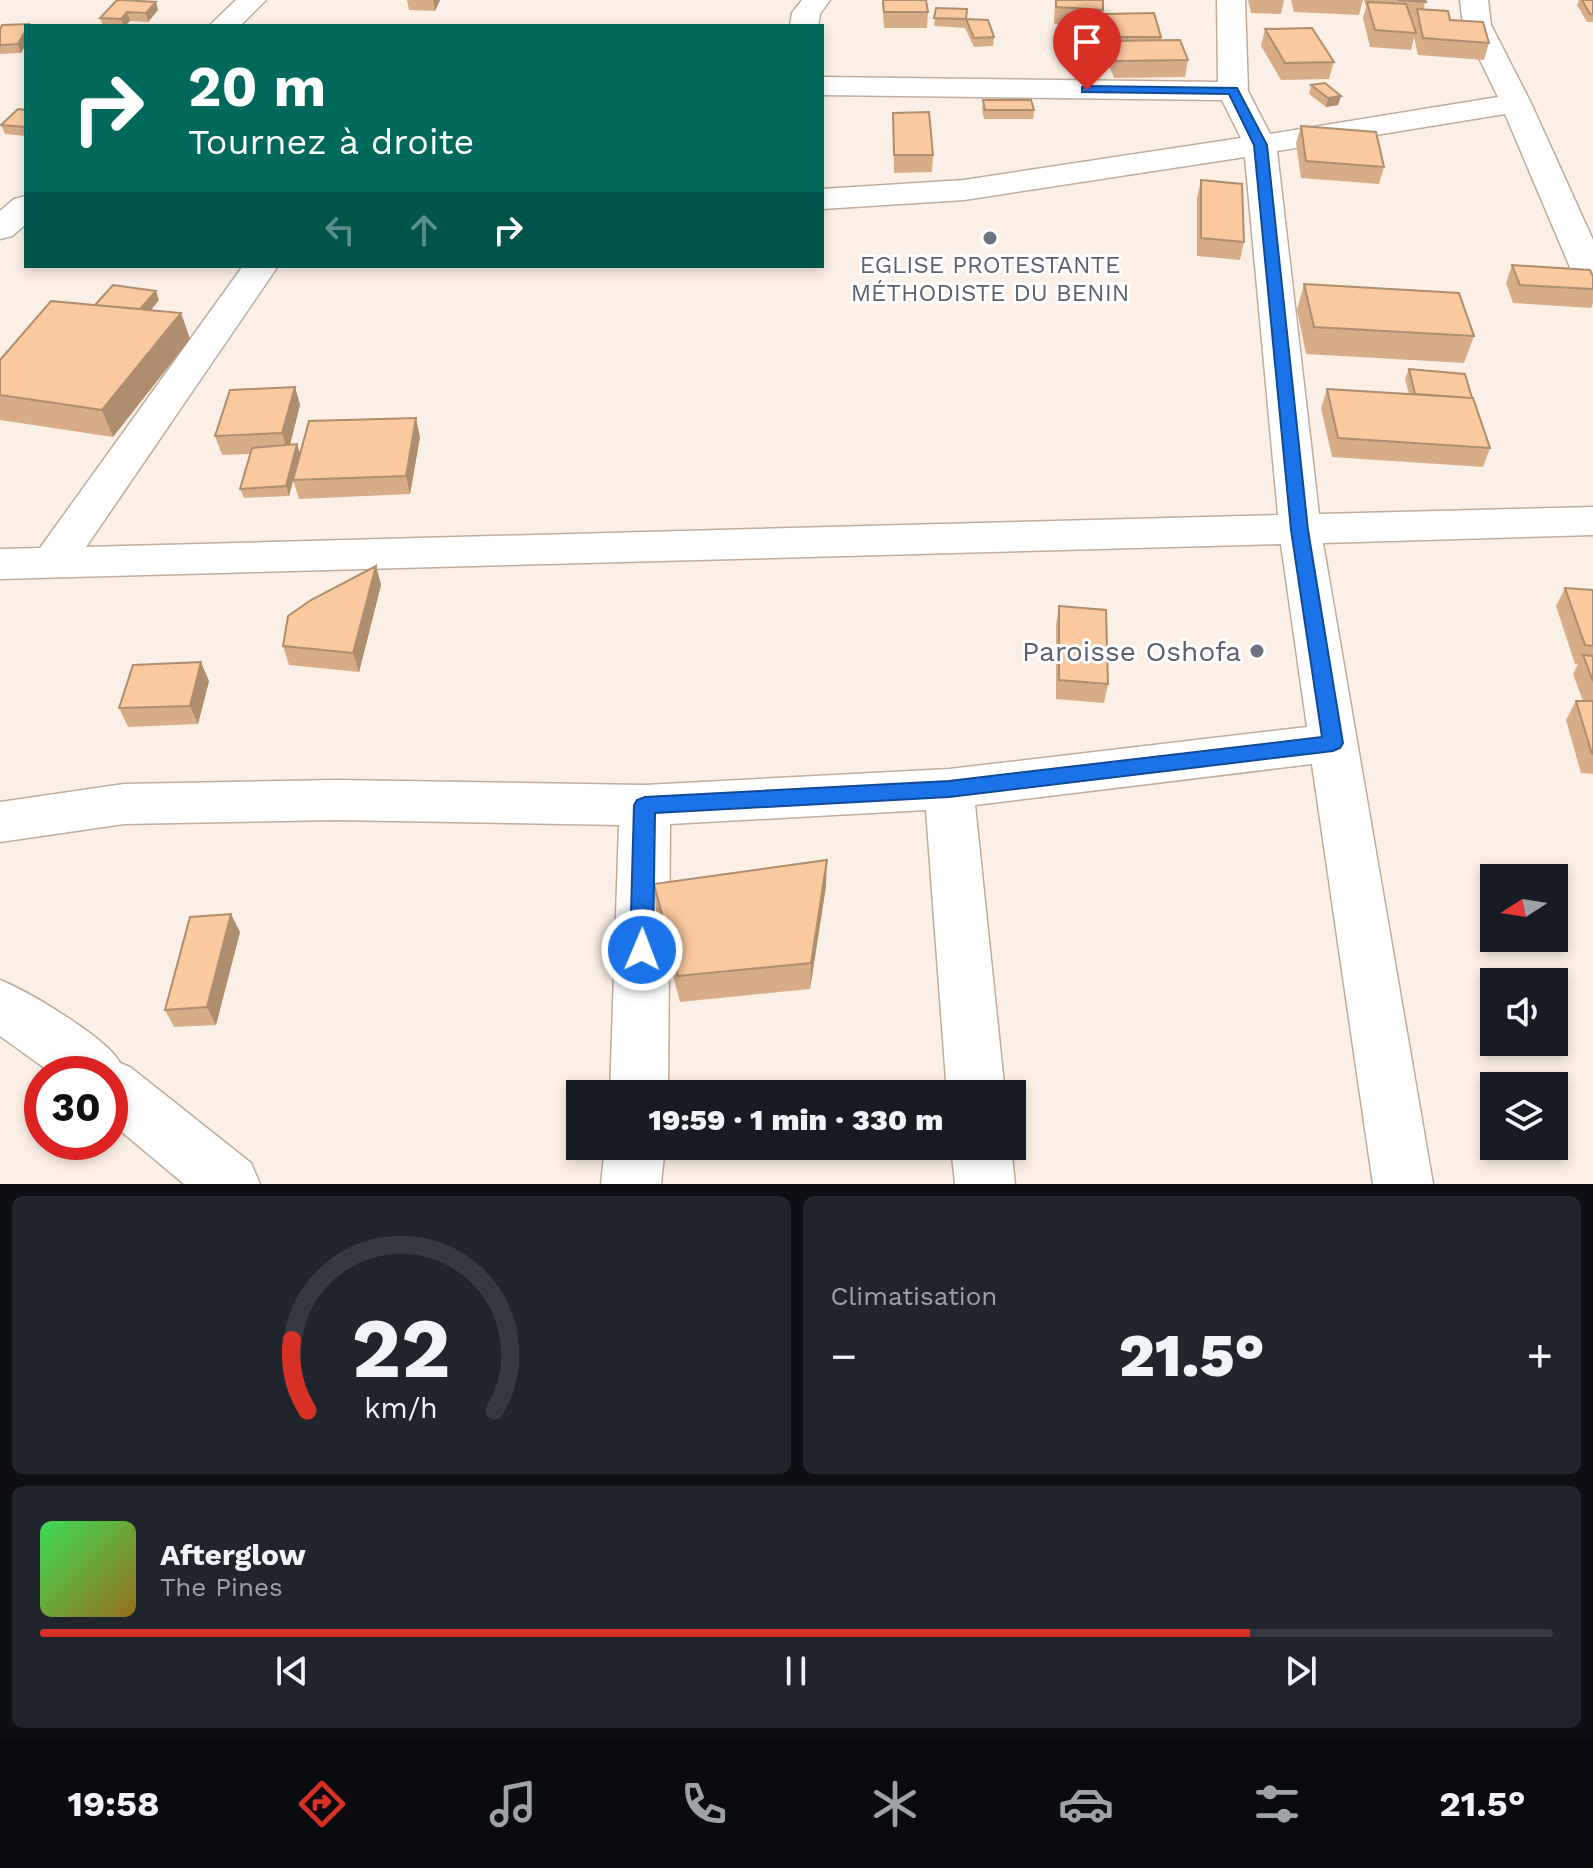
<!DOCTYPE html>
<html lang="fr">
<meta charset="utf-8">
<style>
body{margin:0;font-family:"Work Sans",sans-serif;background:#20242c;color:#f1f3f6;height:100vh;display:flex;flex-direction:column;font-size:30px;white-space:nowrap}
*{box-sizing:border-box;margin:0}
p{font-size:26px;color:#9ea1a6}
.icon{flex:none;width:44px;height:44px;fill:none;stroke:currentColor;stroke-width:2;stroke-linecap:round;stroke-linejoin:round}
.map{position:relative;height:1184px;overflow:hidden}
.side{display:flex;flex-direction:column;gap:12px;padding:12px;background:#0d0f14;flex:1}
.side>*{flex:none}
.hud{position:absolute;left:24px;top:24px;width:800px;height:244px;border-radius:0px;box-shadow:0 4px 12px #0003;background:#00695c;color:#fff;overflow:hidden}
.needle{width:52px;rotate:258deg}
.buttons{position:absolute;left:1480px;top:864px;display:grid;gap:16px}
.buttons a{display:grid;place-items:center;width:88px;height:88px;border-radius:0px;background:#171b24;box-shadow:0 4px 12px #0003;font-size:40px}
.speed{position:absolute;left:24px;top:1056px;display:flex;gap:16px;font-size:40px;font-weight:700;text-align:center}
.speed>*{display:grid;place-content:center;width:104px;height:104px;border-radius:50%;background:#171b24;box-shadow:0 4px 12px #0003;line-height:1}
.speed .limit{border:12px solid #d22;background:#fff;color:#111}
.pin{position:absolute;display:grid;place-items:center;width:68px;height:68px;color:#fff;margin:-82px -34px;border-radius:50% 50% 50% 0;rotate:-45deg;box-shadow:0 0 8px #0007}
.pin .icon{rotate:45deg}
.me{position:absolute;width:88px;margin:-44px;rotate:1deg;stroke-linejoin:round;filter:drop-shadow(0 0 6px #0008)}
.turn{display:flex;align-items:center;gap:28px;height:168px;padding:0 32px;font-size:36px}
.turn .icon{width:104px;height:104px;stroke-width:2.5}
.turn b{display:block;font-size:56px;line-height:68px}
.lanes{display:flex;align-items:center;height:76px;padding:0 32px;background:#0003;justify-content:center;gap:40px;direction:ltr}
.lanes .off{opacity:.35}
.big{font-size:60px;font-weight:800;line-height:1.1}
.side .card{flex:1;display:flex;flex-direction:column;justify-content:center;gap:12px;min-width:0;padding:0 28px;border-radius:12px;background:#20242c}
.side .dial{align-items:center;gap:0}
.dial svg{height:208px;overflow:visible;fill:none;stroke:#363941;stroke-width:7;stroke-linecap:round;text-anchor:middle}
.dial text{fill:#f1f3f6;stroke:none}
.song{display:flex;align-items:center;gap:24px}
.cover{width:96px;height:96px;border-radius:12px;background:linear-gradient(135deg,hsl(130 70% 55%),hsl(40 70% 35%))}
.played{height:8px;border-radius:4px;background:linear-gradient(90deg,#d93025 80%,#363941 80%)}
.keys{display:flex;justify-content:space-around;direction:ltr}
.heat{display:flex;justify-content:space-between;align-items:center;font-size:44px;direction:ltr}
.side .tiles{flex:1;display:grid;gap:12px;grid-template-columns:1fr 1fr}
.card:last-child{grid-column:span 2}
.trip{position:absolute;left:566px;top:1080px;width:460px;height:80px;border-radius:0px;background:#171b24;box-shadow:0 4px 12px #0003;font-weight:800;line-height:80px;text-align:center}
.tab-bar{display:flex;height:128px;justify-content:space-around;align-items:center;background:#090b0e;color:#9ea1a6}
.tab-bar .icon{width:56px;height:56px}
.tab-bar .selected{color:#d93025}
.tab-bar b{font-size:36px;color:#f1f3f6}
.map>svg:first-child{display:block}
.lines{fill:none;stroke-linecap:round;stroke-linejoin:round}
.minor-casing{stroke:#bfac9c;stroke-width:3}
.minor{fill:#fff;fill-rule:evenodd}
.wall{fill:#d7ad88}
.shaded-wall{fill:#af8d6f}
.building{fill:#fac99e;stroke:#af8d6f;stroke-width:2}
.route{fill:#1a73e8;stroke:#114b97;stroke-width:2}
.worship-dot{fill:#6b7280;stroke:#fff;stroke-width:3}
.labels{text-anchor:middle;stroke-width:6;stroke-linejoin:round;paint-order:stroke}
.far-worship-label{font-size:24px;fill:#5b616d;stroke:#fff}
.worship-label{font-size:28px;fill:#5b616d;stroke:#fff;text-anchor:end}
</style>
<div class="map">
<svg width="1593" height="1184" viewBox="0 0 1593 1184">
<rect width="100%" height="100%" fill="#fcf0e6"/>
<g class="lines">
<!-- minor casing -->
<g class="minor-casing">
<path id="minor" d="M236,0H266L240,26H209Z
M802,0H830L820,14L818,26H790L792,13Z
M1217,0H1245L1248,91L1270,134L1498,97L1463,25L1460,0H1488L1491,25L1531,103L1593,240V290L1581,286L1575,279L1505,114L1277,151L1319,514L1593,507V535L1323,543L1433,1184H1373L1312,764L975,805L1005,1094H947L926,810L670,824L668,1094H610L619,825L337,820L124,824L0,842V802L124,784L337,780L645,785L949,769L1307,727L1281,544L0,579V549L40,548L243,266H278L86,547L1278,515L1245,157L964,200L822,209V189L964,180L1241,138L1222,100L822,95V77L1218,82Z
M26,196V224L12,236L0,239V211L14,199Z
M0,980C26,990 109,1039 120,1063L130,1067L251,1163L260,1184H184L110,1122V1074H53L0,1036Z
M605,1146H665L661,1184H601Z
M951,1146H1011L1015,1184H955Z"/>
</g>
<!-- minor -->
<use href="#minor" class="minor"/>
</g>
<!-- wall -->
<path class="wall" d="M117,0L158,10L148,22L130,21L125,26H103L100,18Z
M407,0H440L435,11L409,10Z
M882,0H926L928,12L927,28H884Z
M1055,0H1103L1101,27L1054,24Z
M1248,0H1284L1281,14L1251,13Z
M1291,0H1363L1359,15L1294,12Z
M1364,0H1425L1424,9L1450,20L1489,43L1484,60L1418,55L1414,37L1411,50L1370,47L1363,18L1366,7Z
M1579,0H1593V22H1587L1577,5Z
M936,8L966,19L994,37L993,46L974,47L965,28L934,26Z
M1105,14L1161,37V41L1188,60L1185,77L1114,78L1106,58L1107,53H1106L1103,30Z
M29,24L30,26H26V44L21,53L0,54V29Z
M1265,29L1334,62L1329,79L1281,80L1261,46Z
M1311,85L1341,96L1338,105L1326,107L1309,94Z
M983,100L1034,110L1033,119H984L982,109Z
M26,110V136L5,134L1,125Z
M893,113L933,155L932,172L894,173Z
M1301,126L1384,167L1379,184L1301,178L1296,143Z
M1201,180L1244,242L1240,260L1197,256V198Z
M1512,265L1593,276V303L1591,308L1513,303L1506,283Z
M1304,284L1474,336L1464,363L1306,354L1297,310Z
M159,300L151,310L181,313L190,339L113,437L0,420V360L95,305Z
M1409,369L1472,398L1490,448L1483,467L1332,457L1321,408L1327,389L1409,394L1405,379Z
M295,387L300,405L290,445L297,444L300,454L289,496L244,498L240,489L250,454L222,455L215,436Z
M420,437L410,494L299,499L293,480Z
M376,566L381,585L359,672L289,665L283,646Z
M1565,588L1593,590V774L1581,773L1566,720L1576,701H1583L1573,674L1578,664H1575L1556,606Z
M1059,606L1108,684L1104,703L1056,699V625Z
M209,681L198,724L128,727L119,708Z
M654,884L826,886L810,989L680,1002L656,911Z
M240,932L216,1025L174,1027L165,1010Z"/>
<!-- shaded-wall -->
<path class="shaded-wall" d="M433,0H440L435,11Z
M156,2L158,10L148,22L146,13Z
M127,12L130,21L125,26H123L121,19Z
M26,30V44L21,53L18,44Z
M1341,96L1338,105L1326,107L1328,98Z
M156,291L159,300L137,327L133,317Z
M181,313L190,339L113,437L102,410Z
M295,387L300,405L288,452L282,433Z
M416,418L420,437L410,494L406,476Z
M297,444L300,454L289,496L286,486Z
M376,566L381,585L359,672L353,653Z
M201,662L209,681L198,724L190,706Z
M827,860L826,886L810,989L811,963Z
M231,914L240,932L216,1025L207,1007Z"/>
<!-- building -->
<path class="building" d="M117,0H122L156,2L146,13L127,12L121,19L100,18Z
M883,0H926L928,12H884Z
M1056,0H1103V10L1056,7Z
M1397,0H1425L1426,2Z
M1582,0H1593V14H1590Z
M1367,2L1406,4L1416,33L1375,30Z
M936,8L967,9L966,19L934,18Z
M1417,9L1448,11L1450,20L1483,22L1489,43L1423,38Z
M1154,13L1161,37H1108L1105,14Z
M966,19L988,20L994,37L974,38Z
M29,24L28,26H26V30L18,44L0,45V29L2,25Z
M1312,28L1334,62L1285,63L1265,29Z
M1180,40L1188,60L1116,61L1109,41Z
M1325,83L1341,96L1328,98L1311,85Z
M983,100H1031L1034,110H985Z
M18,109L26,110V127L1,125Z
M929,112L933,155H894L893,113Z
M1301,126L1376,132L1384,167L1306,161Z
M1201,180L1242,184L1244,242L1201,238Z
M1512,265L1590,270L1593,276V289L1520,285Z
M1304,284L1459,293L1474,336L1314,327Z
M113,285L156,291L140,309L95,305Z
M51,301L181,313L102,410L0,395V360Z
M1409,369L1465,374L1472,398L1415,394Z
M295,387L282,433L215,436L230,390Z
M1327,389L1473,398L1490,448L1338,438Z
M416,418L406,476L293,480L309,421Z
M297,444L286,486L240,489L252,448Z
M376,566L353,653L283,646L288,616L311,600Z
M1565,588L1593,590V646L1585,645Z
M1059,606L1106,610L1108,684L1059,680Z
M1583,655L1593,656V681Z
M201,662L190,706L119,708L133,665Z
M1576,701H1593V754H1592Z
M827,860L811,963L678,976L654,884Z
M231,914L207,1007L165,1010L190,917Z"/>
<!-- route -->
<path class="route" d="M1087,86L1237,88L1267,145L1308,530L1343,743L1340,748L1333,751L949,797L655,813L653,950L649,956L642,959L634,956L630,950L634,805L637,800L645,797L949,781L1322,737L1291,530L1254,145L1229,94L1082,92V87Z"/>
<!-- markers -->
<g class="worship-dot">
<circle cx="990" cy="238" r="8"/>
<circle cx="1257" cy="651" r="8"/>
</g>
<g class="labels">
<!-- far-worship labels -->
<g class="far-worship-label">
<text x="990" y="273">EGLISE PROTESTANTE<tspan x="990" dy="28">MÉTHODISTE DU BENIN</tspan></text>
</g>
<!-- worship labels -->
<g class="worship-label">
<text x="1241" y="661">Paroisse Oshofa</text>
</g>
</g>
</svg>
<div class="buttons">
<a><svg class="needle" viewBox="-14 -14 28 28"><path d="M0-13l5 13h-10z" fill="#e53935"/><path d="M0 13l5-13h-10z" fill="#9ea1a6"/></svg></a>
<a><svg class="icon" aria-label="sound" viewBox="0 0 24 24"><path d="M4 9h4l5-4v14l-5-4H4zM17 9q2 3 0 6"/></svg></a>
<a><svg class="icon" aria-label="layers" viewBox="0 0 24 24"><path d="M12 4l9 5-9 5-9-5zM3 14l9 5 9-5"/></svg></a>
</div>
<div class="speed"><div class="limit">30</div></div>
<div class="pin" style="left:1087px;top:90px;background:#d93025"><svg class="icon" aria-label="arrive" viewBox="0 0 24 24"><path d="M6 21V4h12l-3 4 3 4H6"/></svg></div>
<svg class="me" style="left:642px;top:950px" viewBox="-20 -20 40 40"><circle r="17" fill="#1a73e8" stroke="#fff" stroke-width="3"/><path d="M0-11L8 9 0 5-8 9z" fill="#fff"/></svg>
<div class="trip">19:59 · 1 min · 330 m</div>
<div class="hud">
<div class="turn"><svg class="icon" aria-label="right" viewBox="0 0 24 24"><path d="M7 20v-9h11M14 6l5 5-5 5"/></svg><div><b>20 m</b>Tournez à droite</div></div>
<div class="lanes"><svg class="icon off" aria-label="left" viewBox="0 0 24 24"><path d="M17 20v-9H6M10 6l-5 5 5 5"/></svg><svg class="icon off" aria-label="ahead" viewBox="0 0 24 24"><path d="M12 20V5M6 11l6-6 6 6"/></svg><svg class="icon" aria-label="right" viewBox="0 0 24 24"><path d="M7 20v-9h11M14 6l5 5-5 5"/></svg></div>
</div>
</div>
<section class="side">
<div class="tiles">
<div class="card dial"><svg viewBox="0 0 100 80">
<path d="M14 69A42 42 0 1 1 86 69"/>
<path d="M14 69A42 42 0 0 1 8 42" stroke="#d93025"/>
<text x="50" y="56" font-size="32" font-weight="700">22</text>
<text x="50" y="72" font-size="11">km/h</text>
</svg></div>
<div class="card"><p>Climatisation</p>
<div class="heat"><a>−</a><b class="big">21.5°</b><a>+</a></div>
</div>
<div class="card">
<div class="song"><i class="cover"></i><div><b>Afterglow</b><p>The Pines</p></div></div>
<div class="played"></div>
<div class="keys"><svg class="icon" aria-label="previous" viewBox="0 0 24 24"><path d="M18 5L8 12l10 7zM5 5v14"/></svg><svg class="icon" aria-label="pause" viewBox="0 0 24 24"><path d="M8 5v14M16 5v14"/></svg><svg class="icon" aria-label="next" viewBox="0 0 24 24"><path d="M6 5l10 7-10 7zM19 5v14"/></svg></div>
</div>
</div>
</section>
<nav class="tab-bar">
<b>19:58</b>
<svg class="icon selected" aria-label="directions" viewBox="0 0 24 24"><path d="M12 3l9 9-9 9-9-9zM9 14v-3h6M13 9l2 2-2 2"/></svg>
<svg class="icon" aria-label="music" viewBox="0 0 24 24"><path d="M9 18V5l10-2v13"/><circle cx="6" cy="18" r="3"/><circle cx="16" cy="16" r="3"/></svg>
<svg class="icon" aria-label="phone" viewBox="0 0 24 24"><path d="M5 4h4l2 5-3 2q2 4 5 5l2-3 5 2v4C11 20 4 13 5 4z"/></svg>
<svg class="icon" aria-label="climate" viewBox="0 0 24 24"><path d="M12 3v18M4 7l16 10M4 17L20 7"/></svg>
<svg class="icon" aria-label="car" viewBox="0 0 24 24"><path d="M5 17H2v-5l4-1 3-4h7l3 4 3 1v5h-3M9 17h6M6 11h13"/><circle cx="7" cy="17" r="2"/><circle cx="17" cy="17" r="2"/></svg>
<svg class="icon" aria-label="filters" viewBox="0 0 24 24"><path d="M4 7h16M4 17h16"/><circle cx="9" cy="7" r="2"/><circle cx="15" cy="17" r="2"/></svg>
<b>21.5°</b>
</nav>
